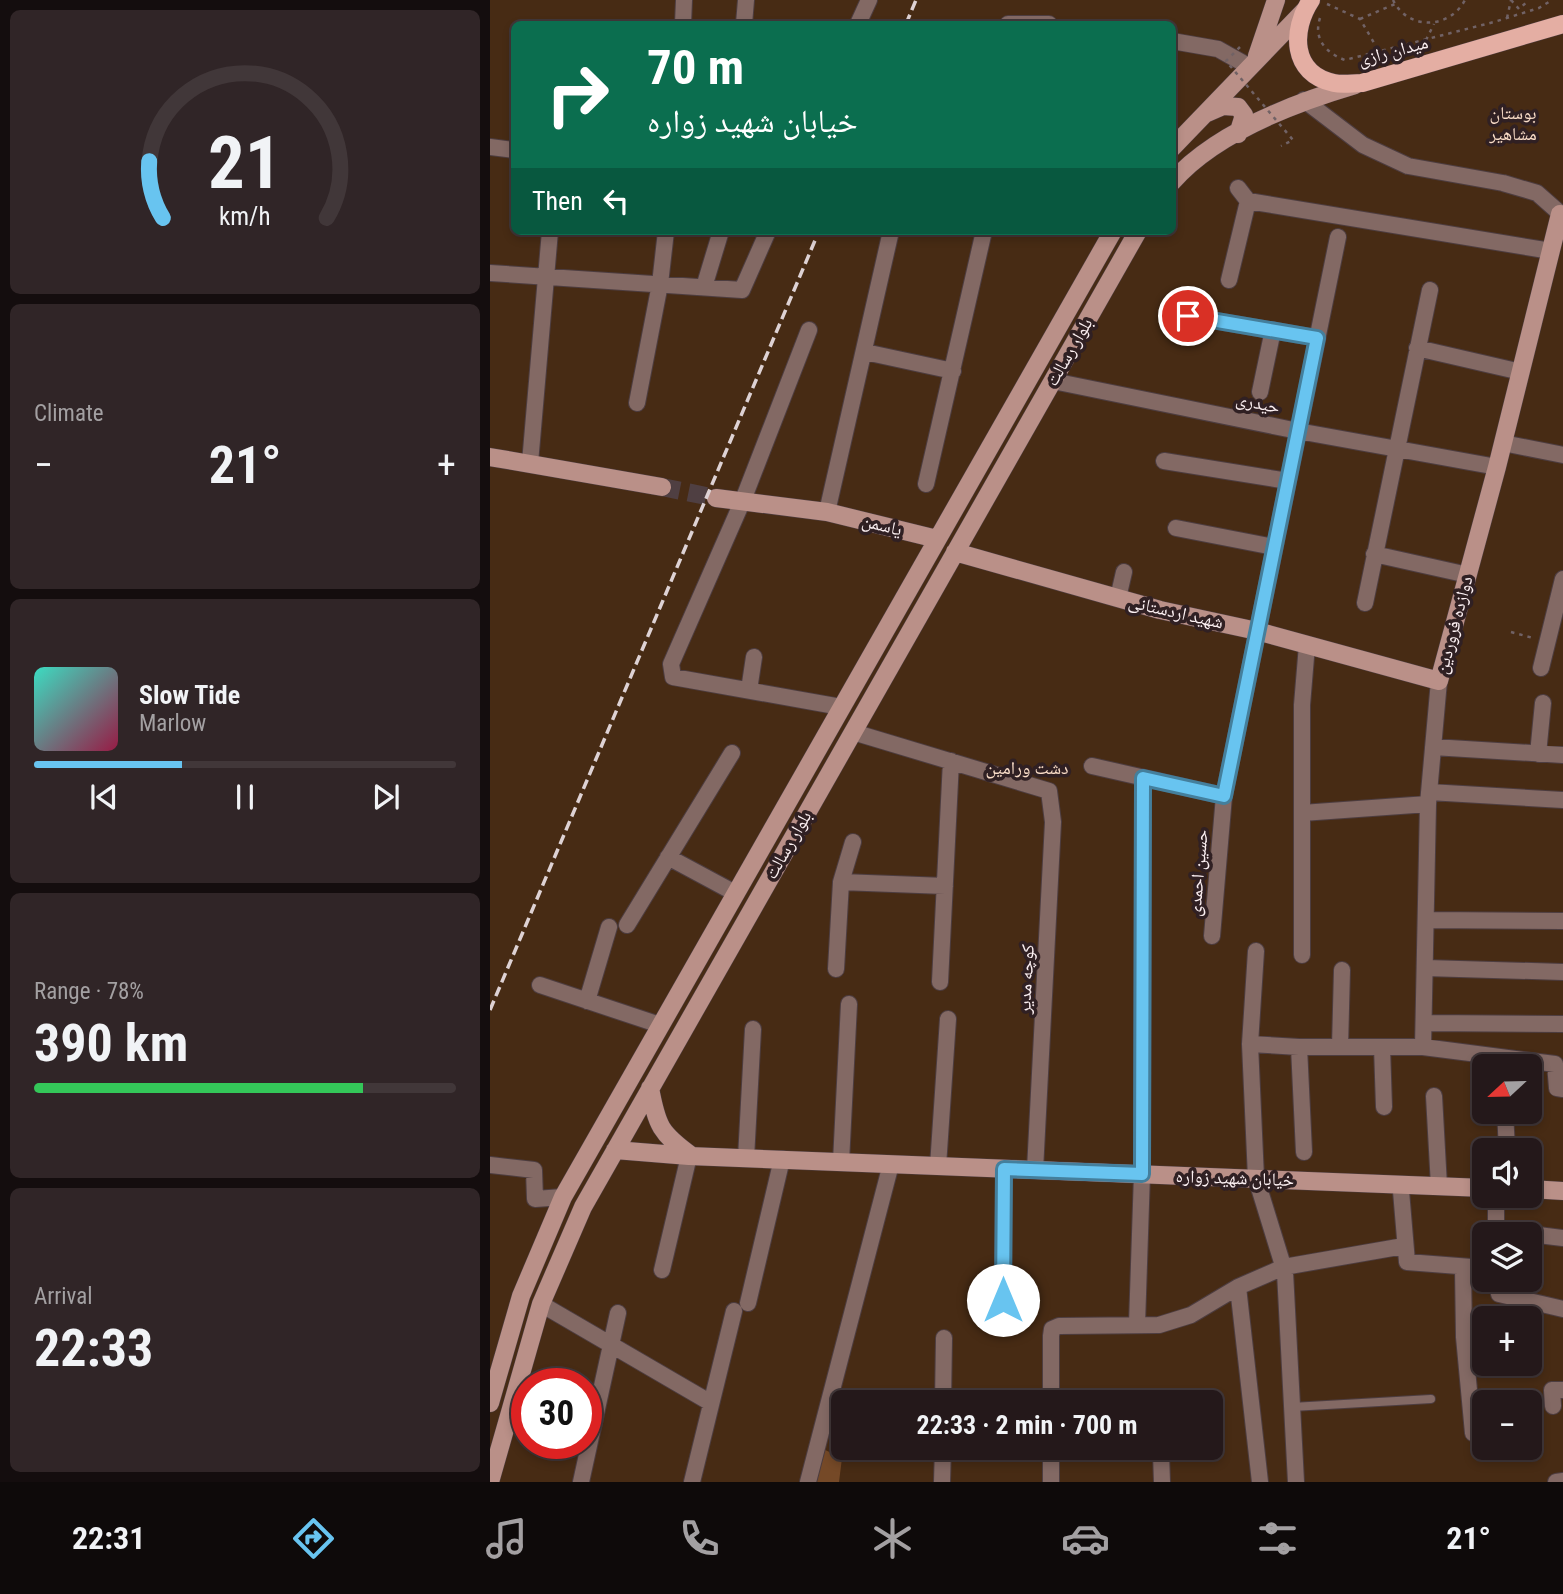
<!DOCTYPE html>
<meta charset="utf-8">
<style>
body{margin:0;font-family:"Roboto Condensed","Noto Naskh Arabic",sans-serif;background:#302527;color:#f1f3f6;height:100vh;display:flex;flex-direction:column;font-size:26px;white-space:nowrap}
*{box-sizing:border-box;margin:0}
p{font-size:23px;color:#a3a0a2}
.icon{flex:none;width:38px;height:38px;fill:none;stroke:currentColor;stroke-width:2;stroke-linecap:round;stroke-linejoin:round}
.map{position:relative;flex:1;overflow:hidden}
.side{display:flex;flex-direction:column;gap:10px;padding:10px;background:#140d0e;width:490px}
.side>*{flex:none}
.hud{position:absolute;left:21px;top:21px;width:665px;height:214px;border-radius:10px;box-shadow:0 4px 10px #0003,0 0 0 2px #413739;background:#0b6e4f;color:#fff;overflow:hidden}
.needle{width:46px;rotate:248deg}
.tools{position:absolute;left:982px;top:1054px;display:grid;gap:14px}
.tools a{display:grid;place-items:center;width:70px;height:70px;border-radius:10px;background:#24181a;box-shadow:0 4px 10px #0003,0 0 0 2px #413739;font-size:35px}
.speed{position:absolute;left:21px;top:1368px;display:flex;gap:14px;font-size:35px;font-weight:700;text-align:center}
.speed>*{display:grid;place-content:center;width:91px;height:91px;border-radius:50%;background:#24181a;box-shadow:0 4px 10px #0003,0 0 0 2px #413739;line-height:1}
.speed .limit{border:10px solid #d22;background:#fff;color:#111}
.pin{position:absolute;display:grid;place-items:center;width:60px;height:60px;color:#fff;margin:-30px;border:4px solid #fff;border-radius:50%;box-shadow:0 2px 7px #0007}
.me{position:absolute;width:77px;margin:-38px;rotate:0deg;stroke-linejoin:round;filter:drop-shadow(0 0 5px #0008)}
.turn{display:flex;align-items:center;gap:24px;height:147px;padding:0 21px;font-size:32px}
.turn .icon{width:91px;height:91px;stroke-width:2.5}
.turn b{display:block;font-size:49px;line-height:60px}
.then{display:flex;align-items:center;height:66px;padding:0 21px;background:#0003;gap:14px;font-size:26px}
.big{font-size:52px;font-weight:700;line-height:1.1}
.side .widget{flex:1;display:flex;flex-direction:column;justify-content:center;gap:10px;min-width:0;padding:0 24px;border-radius:10px;background:#302527}
.side .dial{align-items:center;gap:0}
.dial svg{height:182px;overflow:visible;fill:none;stroke:#413739;stroke-width:7;stroke-linecap:round;text-anchor:middle}
.dial text{fill:#f1f3f6;stroke:none}
.song{display:flex;align-items:center;gap:21px}
.cover{width:84px;height:84px;border-radius:10px;background:linear-gradient(135deg,hsl(170 70% 55%),hsl(340 70% 35%))}
.played{height:7px;border-radius:4px;background:linear-gradient(90deg,#68c4f0 35%,#413739 35%)}
.keys{display:flex;justify-content:space-around;direction:ltr}
.heat{display:flex;justify-content:space-between;align-items:center;font-size:38px;direction:ltr}
.charge{height:10px;border-radius:5px;background:linear-gradient(90deg,#34c759 78%,#413739 0)}
.trip{position:absolute;left:341px;top:1390px;width:392px;height:70px;border-radius:10px;background:#24181a;box-shadow:0 4px 10px #0003,0 0 0 2px #413739;font-weight:700;line-height:70px;text-align:center}
.tabs{display:flex;height:112px;justify-content:space-around;align-items:center;background:#0e0a0a;color:#a3a0a2}
.tabs .icon{width:49px;height:49px}
.tabs .current{color:#68c4f0}
.tabs b{font-size:32px;color:#f1f3f6}
main{display:flex;flex:1;min-height:0}
.map>svg:first-child{display:block}
.green{fill:#472b14;fill-rule:evenodd}
.forest{fill:#754927}
.lines{fill:none;stroke-linecap:round;stroke-linejoin:round}
.secondary-tunnel{stroke:#4f3f42;stroke-width:18;stroke-dasharray:18 9;stroke-linecap:butt}
.lane-casing{stroke:#4d3d40;stroke-width:10}
.street-casing{stroke:#4d3d40;stroke-width:18}
.secondary-casing{stroke:#4d3d40;stroke-width:19}
.primary-casing{stroke:#4d3d40;stroke-width:19}
.path{stroke:#716265;stroke-width:2.5;stroke-dasharray:3.5 5;stroke-linecap:butt}
.lane{stroke:#836964;stroke-width:8}
.street{stroke:#836964;stroke-width:16}
.secondary{stroke:#ba9088;stroke-width:18}
.primary{stroke:#e4aea3;stroke-width:18}
.rail{stroke:#ded2d4;stroke-width:3.5;stroke-dasharray:10 5;stroke-linecap:butt}
.path-bridge{stroke:#716265;stroke-width:2.5;stroke-dasharray:3.5 5;stroke-linecap:butt}
.route-casing{stroke:#447f9c;stroke-width:18}
.route{stroke:#68c4f0;stroke-width:12}
.labels{text-anchor:middle;stroke-width:7;stroke-linejoin:round;paint-order:stroke}
.street-label{font-size:18px;fill:#fcf0f2;stroke:#302023}
.park-label{font-size:18px;fill:#faddc8;stroke:#302023}
</style>
<main>
<section class="side">
<div class="widget dial"><svg viewBox="0 0 100 80">
<path d="M14 69A42 42 0 1 1 86 69"/>
<path d="M14 69A42 42 0 0 1 8 44" stroke="#68c4f0"/>
<text x="50" y="56" font-size="32" font-weight="700">21</text>
<text x="50" y="72" font-size="11">km/h</text>
</svg></div>
<div class="widget"><p>Climate</p>
<div class="heat"><a>−</a><b class="big">21°</b><a>+</a></div>
</div>
<div class="widget">
<div class="song"><i class="cover"></i><div><b>Slow Tide</b><p>Marlow</p></div></div>
<div class="played"></div>
<div class="keys"><svg class="icon" aria-label="previous" viewBox="0 0 24 24"><path d="M18 5L8 12l10 7zM5 5v14"/></svg><svg class="icon" aria-label="pause" viewBox="0 0 24 24"><path d="M8 5v14M16 5v14"/></svg><svg class="icon" aria-label="next" viewBox="0 0 24 24"><path d="M6 5l10 7-10 7zM19 5v14"/></svg></div>
</div>
<div class="widget"><p>Range · 78%</p><b class="big">390 km</b><div class="charge"></div></div>
<div class="widget"><p>Arrival</p><b class="big">22:33</b></div>
</section>
<div class="map">
<svg width="1073" height="1482" viewBox="0 0 1073 1482">
<rect width="100%" height="100%" fill="#302023"/>
<!-- green -->
<path class="green" d="M0,0H1073V1482H0ZM24,24H682V231H24ZM994,1066H1040V1111H994ZM994,1150H1040V1195H994ZM994,1234H1040V1279H994ZM994,1318H1040V1363H994ZM37,1384H96V1444H37ZM354,1402H721V1447H354ZM994,1402H1040V1447H994Z"/>
<!-- forest -->
<path class="forest" d="M331,1448L352,1458L349,1482H323Z"/>
<g class="lines">
<!-- secondary-tunnel -->
<path class="secondary-tunnel" d="M172,487L226,498"/>
<!-- lane casing -->
<g class="lane-casing">
<path id="lane" d="M802,1407L941,1399"/>
</g>
<!-- street casing -->
<g class="street-casing">
<path id="street" d="M193,24L194,0
M254,24L256,0
M368,24L379,0
M518,24H559
M682,41L728,49L760,67
M814,100L873,145L918,166L1013,183L1047,193L1073,216
M0,147L24,150
M758,201L1061,251
M0,273L252,290L278,231
M739,280L758,201L748,188
M214,287L231,231
M698,316L827,338
M319,330L253,500L181,664L183,677L351,707
M927,348L1031,372
M375,352L463,371
M563,381L808,431L1007,467
M770,392L783,330
M147,403L170,284L176,231
M1013,443L1073,455
M674,461L798,481
M40,463L60,231
M436,484L494,231
M337,512L401,231
M686,528L784,547
M884,554L978,575
M628,598L634,572
M875,603L940,290
M1051,668L1073,579
M259,690L264,657
M363,732L559,791L563,822L545,1170
M943,747L1073,755
M1048,754L1053,703
M602,766L734,796
M939,792L1073,800
M812,813L938,804
M178,857L245,893
M351,882L455,886
M937,920L1073,921
M137,925L242,753
M722,936L734,796L848,237
M766,951L760,1044L766,1178L795,1272L806,1482
M812,955V705L817,645
M936,968L1073,972
M346,969L351,882L363,842
M450,982L461,761
M50,985L170,1025
M97,1001L119,927
M934,1023L1073,1024
M760,1044L809,1047H933L1065,1064L1067,1088L1073,1089
M809,1047L814,1152
M850,1047L852,970
M892,1047L894,1107
M933,1047L938,804L949,681
M944,1096L949,1186
M1015,1111L1017,1150
M256,1158L263,1029
M351,1162L359,1004
M0,1165L44,1170L45,1199L73,1197
M448,1166L458,1019
M911,1191L917,1262L994,1268
M1006,1231L1036,1234
M1006,1234V1195
M1040,1234L1073,1238
M973,1268L974,1337L983,1433
M172,1270L199,1156
M1006,1279L1009,1294L1073,1309
M748,1287L770,1482
M513,1300L514,1169
M258,1303L292,1159
M51,1304L221,1403
M647,1324L652,1174L653,778
M453,1402L454,1338
M561,1402V1336L562,1329L569,1326L669,1325L701,1315L748,1287L794,1267L914,1246
M1063,1406L1062,1390H1073
M561,1447V1482
M667,1447L671,1454L672,1482
M91,1482L128,1313
M202,1482L244,1311
M318,1482L401,1164
M452,1482L453,1447
M1066,1482L1073,1481"/>
</g>
<!-- secondary casing -->
<g class="secondary-casing">
<path id="secondary" d="M767,56L786,0
M717,113L733,106L748,107L754,115L748,134
M682,148L815,10
M682,182C725,133 804,103 865,85
M0,457L172,487
M226,498L337,512L447,539
M465,552L670,610L767,631L949,681L1007,467L1070,214
M160,1088C167,1126 170,1133 202,1156
M125,1150L199,1156L994,1188
M1040,1189L1073,1191
M0,1403L31,1296L73,1197L623,231
M0,1482L51,1304L93,1207L648,231"/>
</g>
<!-- primary casing -->
<g class="primary-casing">
<path id="primary" d="M821,0C801,30 801,74 844,83C853,85 863,83 872,83L1073,24"/>
</g>
<!-- path -->
<path class="path" d="M903,0C918,31 960,29 975,0
M1021,0L1029,9L1039,0
M837,4L870,19L890,53
M830,18C823,39 836,53 855,60L1004,22L1049,8L1062,0
M1017,18L1021,0
M870,19L905,4
M936,40L944,24
M1021,632L1043,638"/>
<!-- lane -->
<use href="#lane" class="lane"/>
<!-- street -->
<use href="#street" class="street"/>
<!-- secondary -->
<use href="#secondary" class="secondary"/>
<!-- primary -->
<use href="#primary" class="primary"/>
<!-- rail -->
<path class="rail" d="M416,24L426,0
M0,1010L329,231"/>
<!-- path-bridge -->
<path class="path-bridge" d="M750,47L736,61L803,140L791,146"/>
</g>
<g class="lines">
<!-- route casing -->
<g class="route-casing">
<path id="route" d="M513,1300L514,1169L652,1174L653,778L734,796L827,338L698,316"/>
</g>
<!-- route -->
<use href="#route" class="route"/>
</g>
<g class="labels">
<!-- street labels -->
<g class="street-label">
<text transform="translate(903 51) rotate(-15)" y="6">میدان رازی</text>
<text transform="translate(579 352) rotate(-60)" y="6">بلوار رسالت</text>
<text transform="translate(768 403) rotate(12)" y="6">حیدری</text>
<text transform="translate(392 525) rotate(14)" y="6">یاسمن</text>
<text transform="translate(686 612) rotate(13)" y="6">شهید اردستانی</text>
<text transform="translate(964 625) rotate(-75)" y="6">دوازده فروردین</text>
<text transform="translate(298 845) rotate(-60)" y="6">بلوار رسالت</text>
<text transform="translate(708 873) rotate(-85)" y="6">حسین احمدی</text>
<text transform="translate(536 979) rotate(-87)" y="6">کوچه مدیر</text>
<text transform="translate(745 1178) rotate(2)" y="6">خیابان شهید زواره</text>
</g>
<!-- park labels -->
<g class="park-label">
<text x="1023" y="119">بوستان<tspan x="1023" dy="21">مشاهیر</tspan></text>
<text x="537" y="774">دشت ورامین</text>
</g>
</g>
</svg>
<div class="tools">
<a><svg class="needle" viewBox="-14 -14 28 28"><path d="M0-13l5 13h-10z" fill="#e53935"/><path d="M0 13l5-13h-10z" fill="#a3a0a2"/></svg></a>
<a><svg class="icon" aria-label="sound" viewBox="0 0 24 24"><path d="M4 9h4l5-4v14l-5-4H4zM17 9q2 3 0 6"/></svg></a>
<a><svg class="icon" aria-label="layers" viewBox="0 0 24 24"><path d="M12 4l9 5-9 5-9-5zM3 14l9 5 9-5"/></svg></a>
<a>+</a>
<a>−</a>
</div>
<div class="speed"><div class="limit">30</div></div>
<div class="pin" style="left:698px;top:316px;background:#d93025"><svg class="icon" aria-label="arrive" viewBox="0 0 24 24"><path d="M6 21V4h12l-3 4 3 4H6"/></svg></div>
<svg class="me" style="left:513px;top:1300px" viewBox="-20 -20 40 40"><circle r="19" fill="#fff"/><path d="M0-13L10 11 0 6-10 11z" fill="#68c4f0"/></svg>
<div class="trip">22:33 · 2 min · 700 m</div>
<div class="hud">
<div class="turn"><svg class="icon" aria-label="right" viewBox="0 0 24 24"><path d="M7 20v-9h11M14 6l5 5-5 5"/></svg><div><b>70 m</b>خیابان شهید زواره</div></div>
<div class="then">Then<svg class="icon" aria-label="left" viewBox="0 0 24 24"><path d="M17 20v-9H6M10 6l-5 5 5 5"/></svg></div>
</div>
</div>
</main>
<nav class="tabs">
<b>22:31</b>
<svg class="icon current" aria-label="directions" viewBox="0 0 24 24"><path d="M12 3l9 9-9 9-9-9zM9 14v-3h6M13 9l2 2-2 2"/></svg>
<svg class="icon" aria-label="music" viewBox="0 0 24 24"><path d="M9 18V5l10-2v13"/><circle cx="6" cy="18" r="3"/><circle cx="16" cy="16" r="3"/></svg>
<svg class="icon" aria-label="phone" viewBox="0 0 24 24"><path d="M5 4h4l2 5-3 2q2 4 5 5l2-3 5 2v4C11 20 4 13 5 4z"/></svg>
<svg class="icon" aria-label="climate" viewBox="0 0 24 24"><path d="M12 3v18M4 7l16 10M4 17L20 7"/></svg>
<svg class="icon" aria-label="car" viewBox="0 0 24 24"><path d="M5 17H2v-5l4-1 3-4h7l3 4 3 1v5h-3M9 17h6M6 11h13"/><circle cx="7" cy="17" r="2"/><circle cx="17" cy="17" r="2"/></svg>
<svg class="icon" aria-label="filters" viewBox="0 0 24 24"><path d="M4 7h16M4 17h16"/><circle cx="9" cy="7" r="2"/><circle cx="15" cy="17" r="2"/></svg>
<b>21°</b>
</nav>
